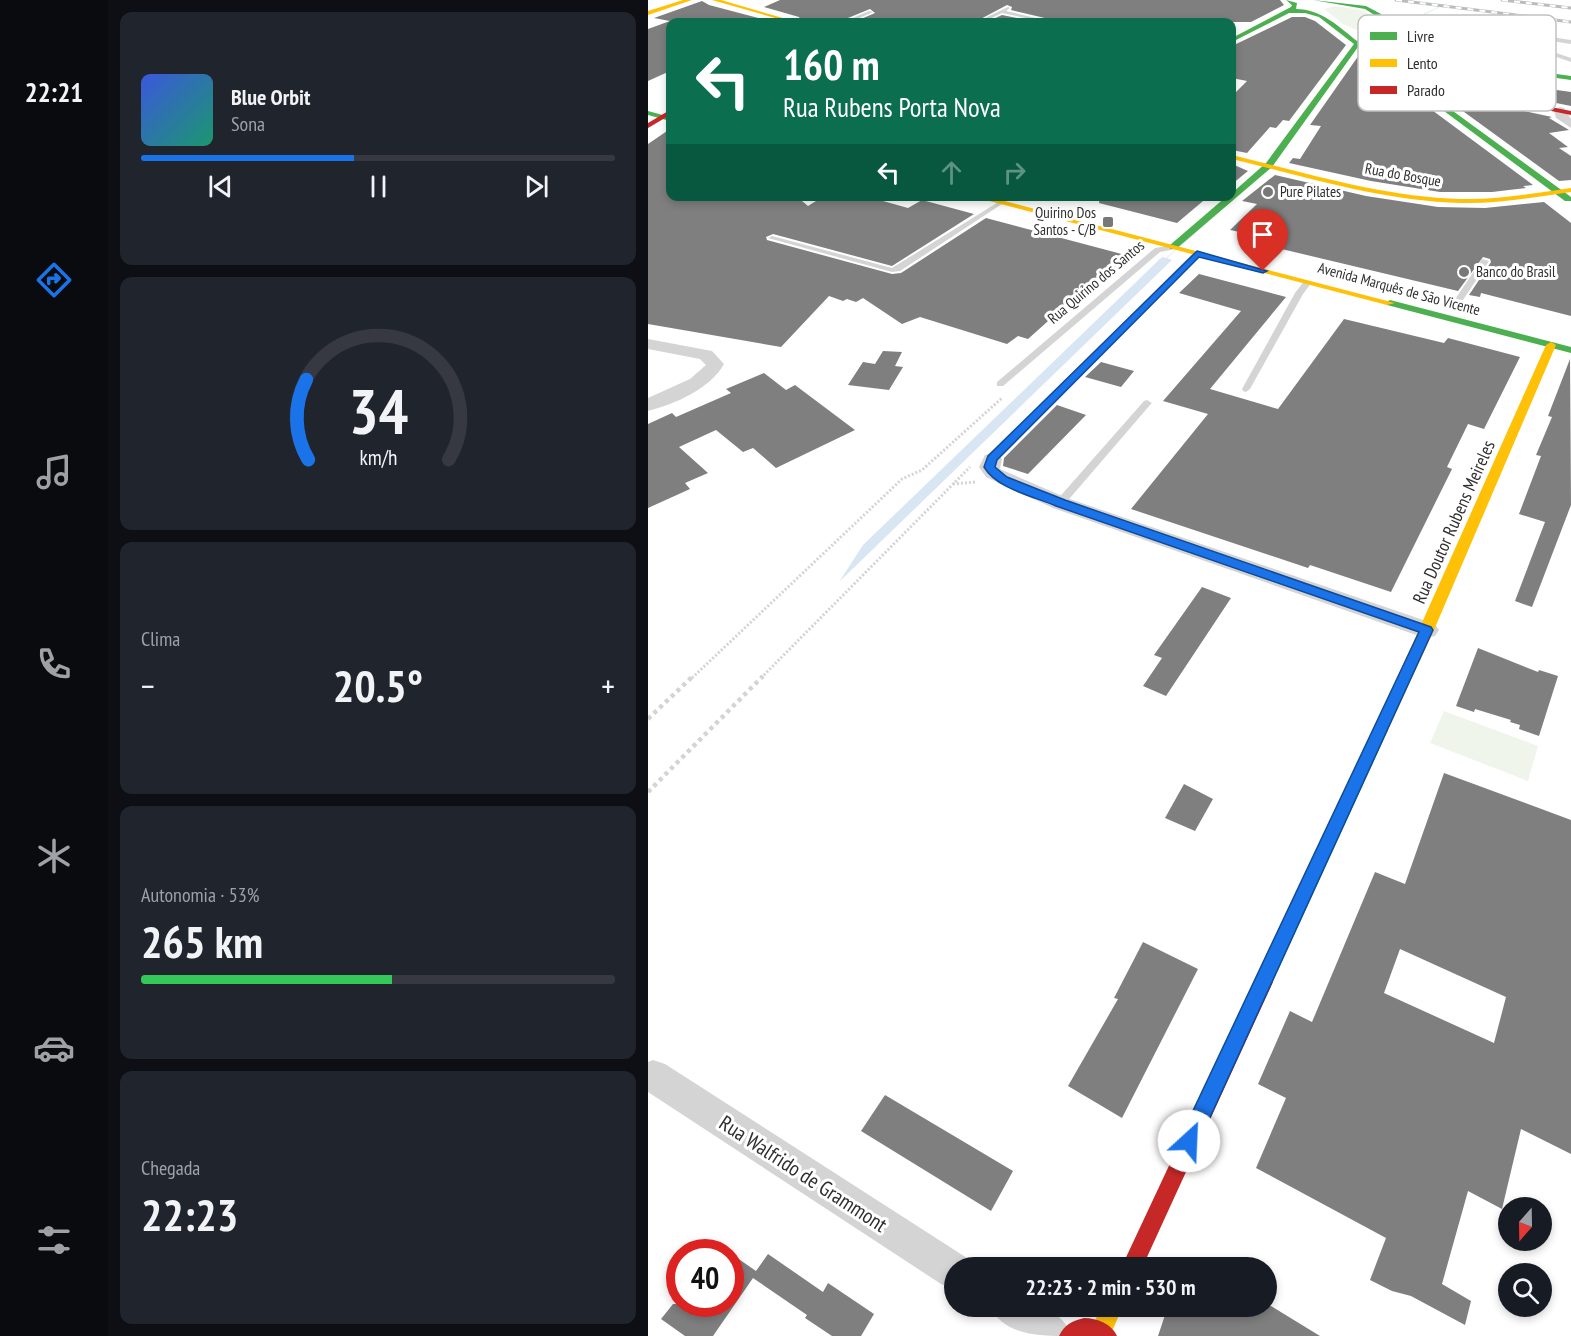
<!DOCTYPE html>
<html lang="pt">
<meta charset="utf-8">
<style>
body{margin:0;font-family:"PT Sans Narrow",sans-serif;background:#20242c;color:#f1f3f6;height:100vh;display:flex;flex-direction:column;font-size:22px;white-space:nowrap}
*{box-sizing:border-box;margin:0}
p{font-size:20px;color:#9ea1a6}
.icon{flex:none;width:33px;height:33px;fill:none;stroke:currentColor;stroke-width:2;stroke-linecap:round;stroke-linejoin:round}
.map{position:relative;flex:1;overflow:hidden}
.details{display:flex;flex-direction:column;gap:12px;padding:12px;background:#0d0f14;width:540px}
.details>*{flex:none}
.guide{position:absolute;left:18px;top:18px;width:570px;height:183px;border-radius:12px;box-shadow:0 3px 9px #0003;background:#0b6e4f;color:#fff;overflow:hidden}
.needle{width:39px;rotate:200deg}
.controls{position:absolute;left:850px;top:1197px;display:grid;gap:12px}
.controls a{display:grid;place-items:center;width:54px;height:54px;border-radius:50%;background:#171b24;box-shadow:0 3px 9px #0003;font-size:30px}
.speed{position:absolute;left:18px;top:1239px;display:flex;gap:12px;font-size:30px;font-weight:700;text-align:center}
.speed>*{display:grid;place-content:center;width:78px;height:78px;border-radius:50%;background:#171b24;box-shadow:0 3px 9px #0003;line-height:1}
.speed .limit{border:9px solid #d22;background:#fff;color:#111}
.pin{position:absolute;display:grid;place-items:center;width:51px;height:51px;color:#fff;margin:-62px -26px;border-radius:50% 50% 50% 0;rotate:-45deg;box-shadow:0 0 6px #0007}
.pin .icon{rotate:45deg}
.me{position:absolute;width:66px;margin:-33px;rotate:25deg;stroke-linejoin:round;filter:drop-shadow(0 0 4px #0008)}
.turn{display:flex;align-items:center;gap:21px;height:126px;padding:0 18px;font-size:27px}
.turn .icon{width:78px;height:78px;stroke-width:2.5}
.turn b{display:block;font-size:42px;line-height:51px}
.lanes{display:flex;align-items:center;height:57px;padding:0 18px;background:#0003;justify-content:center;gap:30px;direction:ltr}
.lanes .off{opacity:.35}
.big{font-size:45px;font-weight:800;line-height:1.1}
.details .widget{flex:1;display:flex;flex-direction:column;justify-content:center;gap:9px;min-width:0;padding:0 21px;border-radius:12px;background:#20242c}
.details .dial{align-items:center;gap:0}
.dial svg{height:156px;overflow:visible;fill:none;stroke:#363941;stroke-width:7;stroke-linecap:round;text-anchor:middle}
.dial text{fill:#f1f3f6;stroke:none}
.song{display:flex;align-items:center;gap:18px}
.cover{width:72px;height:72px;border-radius:9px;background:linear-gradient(135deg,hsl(230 70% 55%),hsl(160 70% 35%))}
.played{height:6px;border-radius:3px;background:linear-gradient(90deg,#1a73e8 45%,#363941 45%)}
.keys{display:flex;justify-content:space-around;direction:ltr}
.heat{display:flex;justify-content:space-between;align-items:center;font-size:33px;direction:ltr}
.charge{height:9px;border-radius:4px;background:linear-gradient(90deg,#34c759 53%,#363941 0)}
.trip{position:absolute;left:296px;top:1257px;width:333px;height:60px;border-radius:30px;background:#171b24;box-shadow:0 3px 9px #0003;font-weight:800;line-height:60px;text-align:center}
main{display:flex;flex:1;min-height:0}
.menu{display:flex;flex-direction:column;width:108px;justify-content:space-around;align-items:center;background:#090b0e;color:#9ea1a6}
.menu .icon{width:42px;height:42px}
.menu .active{color:#1a73e8}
.menu b{font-size:27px;color:#f1f3f6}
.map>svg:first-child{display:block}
.green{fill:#f0f5ec}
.water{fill:#d8e6f3}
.building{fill:#7f7f7f;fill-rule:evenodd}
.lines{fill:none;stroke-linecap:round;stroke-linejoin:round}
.path-far1{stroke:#d4d4d4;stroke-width:3;stroke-dasharray:2 2;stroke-linecap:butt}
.path{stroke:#d4d4d4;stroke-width:4.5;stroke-dasharray:4 4;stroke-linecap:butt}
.lane{fill:#d4d4d4;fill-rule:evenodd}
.street{fill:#d4d4d4;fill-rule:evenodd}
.fast{fill:#4caf50;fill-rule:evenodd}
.slow{fill:#ffc107;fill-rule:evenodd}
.jam{fill:#c62828;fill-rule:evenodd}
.rail-casing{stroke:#bbb;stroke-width:3}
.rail{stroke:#fff;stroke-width:2;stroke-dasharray:6;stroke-linecap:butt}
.route{fill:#1a73e8;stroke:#114b97;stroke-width:1.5}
.poi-dot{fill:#787878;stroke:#fff;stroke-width:2}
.labels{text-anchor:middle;stroke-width:6;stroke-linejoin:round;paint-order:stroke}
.far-street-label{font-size:15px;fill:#2f2f2f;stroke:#fff}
.far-poi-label{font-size:15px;fill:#2f2f2f;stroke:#fff;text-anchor:start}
.street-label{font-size:18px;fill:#2f2f2f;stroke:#fff}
.near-street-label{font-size:21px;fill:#2f2f2f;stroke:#fff}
.key{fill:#fff;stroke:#c1c1c1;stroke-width:1.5}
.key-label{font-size:16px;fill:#2f2f2f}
</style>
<main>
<nav class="menu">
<b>22:21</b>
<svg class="icon active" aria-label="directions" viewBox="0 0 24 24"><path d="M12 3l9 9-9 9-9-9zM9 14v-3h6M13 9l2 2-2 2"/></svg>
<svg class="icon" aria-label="music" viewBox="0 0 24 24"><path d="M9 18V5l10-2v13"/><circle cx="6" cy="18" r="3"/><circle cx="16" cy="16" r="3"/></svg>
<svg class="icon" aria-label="phone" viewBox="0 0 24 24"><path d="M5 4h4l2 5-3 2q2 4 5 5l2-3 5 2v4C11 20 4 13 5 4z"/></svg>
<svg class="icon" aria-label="climate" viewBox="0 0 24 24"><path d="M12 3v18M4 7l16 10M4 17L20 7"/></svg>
<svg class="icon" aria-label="car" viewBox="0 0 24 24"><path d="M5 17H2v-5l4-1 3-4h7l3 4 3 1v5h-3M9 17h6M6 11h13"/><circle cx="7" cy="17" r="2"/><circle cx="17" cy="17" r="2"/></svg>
<svg class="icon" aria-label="filters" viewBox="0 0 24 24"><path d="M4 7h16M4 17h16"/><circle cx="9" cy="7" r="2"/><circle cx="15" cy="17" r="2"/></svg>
</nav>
<section class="details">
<div class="widget">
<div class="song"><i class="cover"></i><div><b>Blue Orbit</b><p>Sona</p></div></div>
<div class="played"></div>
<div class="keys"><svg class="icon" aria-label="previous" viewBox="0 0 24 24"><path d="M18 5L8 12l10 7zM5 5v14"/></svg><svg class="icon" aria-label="pause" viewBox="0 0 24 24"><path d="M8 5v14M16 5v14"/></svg><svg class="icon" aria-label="next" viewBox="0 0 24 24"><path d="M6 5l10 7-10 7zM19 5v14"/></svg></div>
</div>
<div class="widget dial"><svg viewBox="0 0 100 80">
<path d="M14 69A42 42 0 1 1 86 69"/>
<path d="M14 69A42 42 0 0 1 13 28" stroke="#1a73e8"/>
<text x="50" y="56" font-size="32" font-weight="700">34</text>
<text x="50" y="72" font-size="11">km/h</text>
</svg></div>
<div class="widget"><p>Clima</p>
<div class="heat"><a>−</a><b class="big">20.5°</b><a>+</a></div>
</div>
<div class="widget"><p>Autonomia · 53%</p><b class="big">265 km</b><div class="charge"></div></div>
<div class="widget"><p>Chegada</p><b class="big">22:23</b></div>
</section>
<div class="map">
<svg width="923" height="1336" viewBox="0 0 923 1336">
<rect width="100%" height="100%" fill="#fff"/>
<!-- green -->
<path class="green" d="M687,6L713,10L721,14L720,21L711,31L695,24L676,9Z
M796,711L890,746L880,781L782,743Z"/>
<!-- water -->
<path class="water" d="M805,0L764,21L728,32L691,73L622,167L519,258L524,260L191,582L215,545L514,257L518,258L621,167L691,73L728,32L763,20Z"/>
<!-- building -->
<path class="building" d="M132,0H632L636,5L603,22H401V19L363,10L364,7L359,5L327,22H206L227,13L222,9L195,20L194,22H154L151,17L116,7Z
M54,1L61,5L125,22H27L6,18Z
M354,15L388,22H339Z
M644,17H657L667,21L698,45L641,121L635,120L628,128L622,127L599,153L584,150V96L599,81L584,78V46Z
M22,21V71L0,81V29Z
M711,55L734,73L885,185L875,186L878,188L844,192H792L723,181L641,163L645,158L652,159L673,126L662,125Z
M795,68L878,79L883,81L880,86L923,92V106L788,79Z
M790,93L904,117L901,118L921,130L901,133L920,147L911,148L923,156V180L911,181Z
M22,129V196H148L160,206L176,196H217L260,208L274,200L326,214L244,266L125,234L118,237L119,240L244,274L253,273L338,218L485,257L455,284L447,279L380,339L370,336L359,344L272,317L254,324L215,298L208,302L199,299L195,301L181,296L133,347L0,324V144Z
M584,164L600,171L584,184Z
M627,175L718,196L790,207L837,208L896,202L923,223V316L833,293L832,297L821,295L843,262L842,259L835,257L810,291L600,241L606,235L582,230L609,204L594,201Z
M452,196H561L529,223L451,203Z
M551,274L638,297L562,389L630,409L696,319L796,343L800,338L872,357L836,429L820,424L799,467L804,469L743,592L662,565L660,568L483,509L560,414L515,401L593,311L531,293Z
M235,351L254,352L247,366L255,367L241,390L200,385L215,362L227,364Z
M922,359L923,505L884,607L867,601L897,522L871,514L893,456L888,455L904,417L900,416Z
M453,362L486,371L473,387L437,377Z
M116,373L138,390L147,385L207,430L128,468L105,448L95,452L68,430L31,447L60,473L37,483L42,489L0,508V424L24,413L28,417L83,393L78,389Z
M409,405L438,415L380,474L355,466L356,458Z
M554,587L583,598L518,696L495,686L514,658L506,655Z
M830,648L890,672L891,670L910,676L891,736L871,729L872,725L862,722L863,720L827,709L826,712L808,706Z
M796,773L923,820V1154L873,1129L854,1209L820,1191L794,1284L823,1301L817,1325L763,1296L744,1291L722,1280L738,1238L608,1168L638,1098L610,1084L642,1011L664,1022L727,872L757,884ZM752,949L858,997L846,1043L736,993Z
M536,784L565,799L547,831L517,818Z
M495,942L550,969L474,1118L420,1086L470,999L466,998Z
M237,1095L365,1171L343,1211L213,1131Z
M82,1253L108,1271L120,1254L175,1292L180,1283L226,1314L213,1336H184L157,1318L159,1315L105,1278L65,1336H37L13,1319L25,1304H82Z
M520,1306H623L672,1336H510Z"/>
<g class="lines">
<!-- path-far1 -->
<path class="path-far1" d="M305,484L327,482
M44,678L254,479L274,470L354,398
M113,678L322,467"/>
<!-- path -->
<path class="path" d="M0,719L45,676
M0,792L115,676"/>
<!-- lane -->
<path class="lane" d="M360,7L362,8L358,11L400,21L397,22L354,13L335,22H329Z
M221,11L225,12L202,22H196Z
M747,17H768L923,40V44L768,21L747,20L733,24L730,22Z
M861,37L923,58V62L859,40Z
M877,60L890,63L887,65L875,63Z
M352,201L354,202V204L252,271L244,272L120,238L124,236L244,268Z
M525,245L529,247L528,249L512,252L355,386H349V382L507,248Z
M546,252L553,254L347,461H341V457Z
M834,259L841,261L813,303H807L806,301Z
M657,280L664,282L655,294L602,389L598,392L595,391L594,389L647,293Z
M499,400L504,403L502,405L416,505H408V501L496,401Z"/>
<!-- street -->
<path class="street" d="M912,107L916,108L923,119V128L908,118L906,111Z
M0,339L64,351L76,364C62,389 27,404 0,411V398L42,379L58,365L52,359L0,349Z
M344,453L351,455L354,459L352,469L419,498L787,624L791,630L787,636L779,638L771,636L405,508L338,477L331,467L337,455Z
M5,1060L17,1064L319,1258L323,1268H306V1289L293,1284L0,1092V1062Z
M341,1306C375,1306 409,1299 424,1336C391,1336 357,1336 341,1306Z"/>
<!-- fast -->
<path class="fast" d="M638,0L649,3L648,9C673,9 690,26 709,41L730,22L728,16L717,9L665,0L718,6L733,14L736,22L713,44L923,197V201H917L710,47L624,167L528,249H522V245L579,196H584V193L618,163L706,44L671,17L657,13H641L584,42V38L643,7L644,5Z
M721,44L763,54L923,76V80L763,58L719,47Z
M0,111L22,117V121L0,115Z
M742,300L923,347V353L739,305L737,303Z
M733,724L738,726L740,730L622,988L616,990L610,988L607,982L610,976L726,730L728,726Z"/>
<!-- slow -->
<path class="slow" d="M35,0H44L0,15V11Z
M64,0H73L148,22H141Z
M584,155C659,173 735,197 813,199C850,200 887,193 923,188V192C887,197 850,204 813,203C735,201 659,177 584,159Z
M322,196H337L747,303L739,305Z
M903,342L908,345L786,630L738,734H728L726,730L898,345Z
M454,1306H475L462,1336H444L442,1331Z"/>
<!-- jam -->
<path class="jam" d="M771,81L923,111V115L769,84Z
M22,110V115L0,128V123Z
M616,974L622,976L625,982L494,1268H473L610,976Z
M436,1318C449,1318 464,1324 469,1336H411C416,1325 424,1321 436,1318Z"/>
<!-- rail casing -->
<g class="rail-casing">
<path id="rail" d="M748,0L923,22
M854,0L923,8"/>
</g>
<!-- rail -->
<use href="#rail" class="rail"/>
</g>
<!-- route -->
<path class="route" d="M549,251L619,271L615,273L551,257L349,460L347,467L359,477L417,500L783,627L785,630L548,1148L541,1151L534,1148L532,1141L534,1134L771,632L408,506C385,496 349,489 336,467L340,456Z"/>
<!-- markers -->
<g class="poi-dot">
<circle cx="620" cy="192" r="6"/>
<rect x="454" y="216" width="12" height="12" rx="3"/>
<circle cx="816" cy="272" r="6"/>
</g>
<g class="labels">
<!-- far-street labels -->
<g class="far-street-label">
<text transform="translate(755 175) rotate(10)" y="5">Rua do Bosque</text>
<text transform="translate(448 282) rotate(-40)" y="5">Rua Quirino dos Santos</text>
<text transform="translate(751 289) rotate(15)" y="5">Avenida Marquês de São Vicente</text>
</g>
<!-- far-poi labels -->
<g class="far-poi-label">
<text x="632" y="197">Pure Pilates</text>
<text x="448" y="218" text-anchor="end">Quirino Dos<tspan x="448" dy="17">Santos - C/B</tspan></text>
<text x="828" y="277">Banco do Brasil</text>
</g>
<!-- street labels -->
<g class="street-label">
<text transform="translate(806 522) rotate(-66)" y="6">Rua Doutor Rubens Meireles</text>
</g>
<!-- near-street labels -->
<g class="near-street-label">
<text transform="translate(155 1174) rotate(33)" y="7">Rua Walfrido de Grammont</text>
</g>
</g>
<!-- legend -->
<rect x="710" y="15" width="198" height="96" rx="9" class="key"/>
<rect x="722" y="32" width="27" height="8" fill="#4caf50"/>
<rect x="722" y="59" width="27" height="8" fill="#ffc107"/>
<rect x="722" y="86" width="27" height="8" fill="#c62828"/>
<g class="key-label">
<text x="759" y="42">Livre</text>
<text x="759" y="69">Lento</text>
<text x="759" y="96">Parado</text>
</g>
</svg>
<div class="controls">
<a><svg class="needle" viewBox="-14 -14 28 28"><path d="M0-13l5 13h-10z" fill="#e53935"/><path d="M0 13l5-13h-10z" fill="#9ea1a6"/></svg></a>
<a><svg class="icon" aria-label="search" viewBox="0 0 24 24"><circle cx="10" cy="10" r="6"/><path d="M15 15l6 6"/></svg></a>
</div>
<div class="speed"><div class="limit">40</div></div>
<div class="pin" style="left:615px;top:271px;background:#d93025"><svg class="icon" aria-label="arrive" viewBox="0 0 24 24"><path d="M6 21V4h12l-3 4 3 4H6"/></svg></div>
<svg class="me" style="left:541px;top:1141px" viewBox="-20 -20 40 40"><circle r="19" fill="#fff"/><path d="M0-13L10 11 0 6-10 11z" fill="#1a73e8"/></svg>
<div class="trip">22:23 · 2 min · 530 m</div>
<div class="guide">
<div class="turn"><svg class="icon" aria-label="left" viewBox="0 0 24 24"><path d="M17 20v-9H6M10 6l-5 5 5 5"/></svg><div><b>160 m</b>Rua Rubens Porta Nova</div></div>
<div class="lanes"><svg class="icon" aria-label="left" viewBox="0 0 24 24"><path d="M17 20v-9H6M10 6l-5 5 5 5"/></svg><svg class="icon off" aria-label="ahead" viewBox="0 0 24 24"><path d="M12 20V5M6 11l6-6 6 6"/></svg><svg class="icon off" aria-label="right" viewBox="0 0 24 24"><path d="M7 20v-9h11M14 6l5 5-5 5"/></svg></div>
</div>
</div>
</main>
